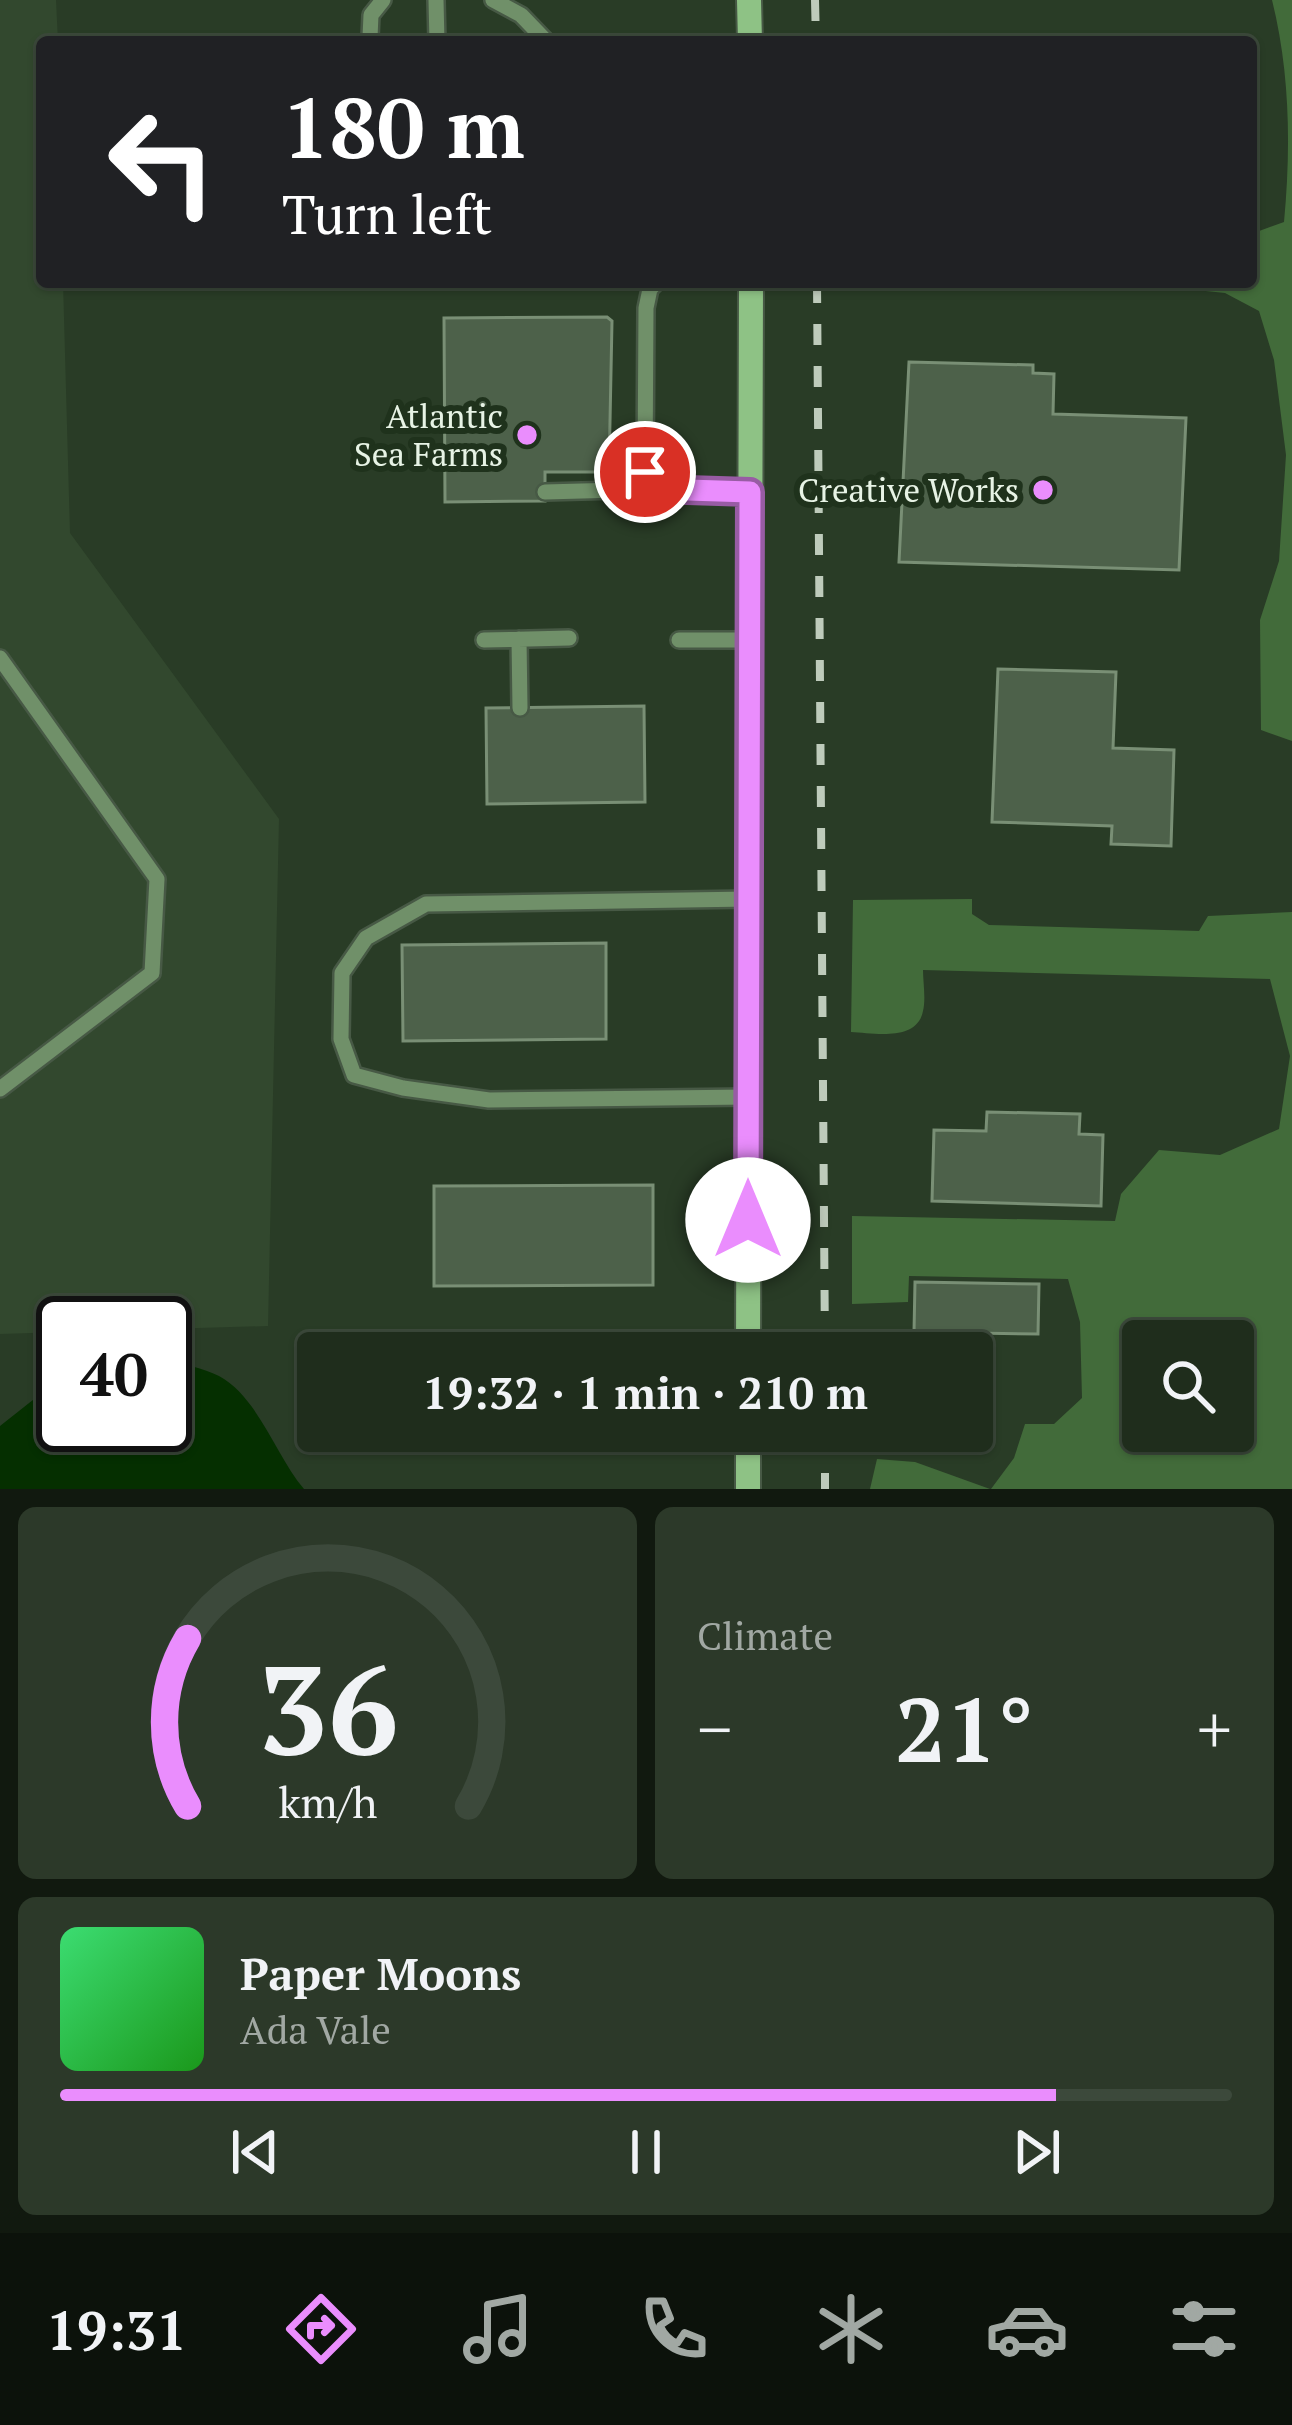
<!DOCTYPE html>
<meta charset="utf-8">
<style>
body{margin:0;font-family:"PT Serif",serif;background:#2c3929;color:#f1f3f6;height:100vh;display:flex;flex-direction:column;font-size:45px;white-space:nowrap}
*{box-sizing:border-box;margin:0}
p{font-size:39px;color:#a1a8a3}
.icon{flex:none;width:66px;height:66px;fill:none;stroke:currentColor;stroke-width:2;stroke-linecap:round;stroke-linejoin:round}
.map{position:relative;height:1489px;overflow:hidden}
.side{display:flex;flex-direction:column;gap:18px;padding:18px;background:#11190f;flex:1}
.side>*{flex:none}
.hud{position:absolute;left:36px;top:36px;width:1221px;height:252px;border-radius:12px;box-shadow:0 3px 9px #0004,0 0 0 3px #3c493b;background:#202124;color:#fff;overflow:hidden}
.controls{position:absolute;left:1122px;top:1320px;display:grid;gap:24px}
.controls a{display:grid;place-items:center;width:132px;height:132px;border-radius:12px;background:#1f2d1c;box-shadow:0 3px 9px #0004,0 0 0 3px #3c493b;font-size:60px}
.speed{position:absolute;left:36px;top:1296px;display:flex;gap:24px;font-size:60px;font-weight:700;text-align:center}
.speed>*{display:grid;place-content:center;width:156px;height:156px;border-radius:50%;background:#1f2d1c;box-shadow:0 3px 9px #0004,0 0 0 3px #3c493b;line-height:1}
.speed .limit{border:6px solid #111;border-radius:18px;background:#fff;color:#111}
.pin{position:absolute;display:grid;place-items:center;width:102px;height:102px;color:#fff;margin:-51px;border:6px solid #fff;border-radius:50%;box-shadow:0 3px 12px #0007}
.me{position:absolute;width:132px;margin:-66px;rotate:0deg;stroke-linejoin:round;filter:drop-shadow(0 0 9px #0008)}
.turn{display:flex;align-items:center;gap:42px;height:252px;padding:0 48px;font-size:54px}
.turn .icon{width:156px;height:156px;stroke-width:2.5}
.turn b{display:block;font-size:84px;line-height:102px}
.big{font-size:90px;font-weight:800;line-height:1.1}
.side .tile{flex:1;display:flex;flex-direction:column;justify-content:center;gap:18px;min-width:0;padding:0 42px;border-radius:18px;background:#2c3929}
.side .dial{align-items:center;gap:0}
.dial svg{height:312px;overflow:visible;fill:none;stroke:#3c493b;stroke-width:7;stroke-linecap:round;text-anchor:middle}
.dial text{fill:#f1f3f6;stroke:none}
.song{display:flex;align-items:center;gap:36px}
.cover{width:144px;height:144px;border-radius:18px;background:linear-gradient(135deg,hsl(140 70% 55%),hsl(120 70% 35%))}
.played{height:12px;border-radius:6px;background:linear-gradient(90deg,#ea8dfd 85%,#3c493b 85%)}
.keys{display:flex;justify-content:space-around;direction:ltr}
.heat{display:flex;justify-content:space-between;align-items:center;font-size:66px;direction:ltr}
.side .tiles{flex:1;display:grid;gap:18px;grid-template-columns:1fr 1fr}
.tile:last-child{grid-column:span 2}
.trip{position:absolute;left:297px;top:1332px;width:696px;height:120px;border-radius:12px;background:#1f2d1c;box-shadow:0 3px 9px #0004,0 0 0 3px #3c493b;font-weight:800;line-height:120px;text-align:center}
.tab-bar{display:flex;height:192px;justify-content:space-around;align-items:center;background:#0c120b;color:#a1a8a3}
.tab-bar .icon{width:84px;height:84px}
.tab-bar .on{color:#ea8dfd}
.tab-bar b{font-size:54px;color:#f1f3f6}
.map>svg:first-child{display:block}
.built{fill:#32482e}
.green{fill:#426b3a;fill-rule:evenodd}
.water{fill:#052f00}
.building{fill:#4d614a;stroke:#798f75;stroke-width:3}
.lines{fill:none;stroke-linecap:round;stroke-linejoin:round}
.lane-casing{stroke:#475945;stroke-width:20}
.secondary-casing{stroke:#475945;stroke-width:28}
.lane{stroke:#709069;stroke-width:15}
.secondary{stroke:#8ec285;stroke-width:24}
.rail{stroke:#becbbb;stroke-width:8;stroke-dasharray:21 21;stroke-linecap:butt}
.route-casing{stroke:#985ca4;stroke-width:30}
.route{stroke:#ea8dfd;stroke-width:21}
.poi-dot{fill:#ea8dfd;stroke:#1f321c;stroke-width:4.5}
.labels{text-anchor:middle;stroke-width:12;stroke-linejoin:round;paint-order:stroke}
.poi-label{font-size:33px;fill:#e7f3e5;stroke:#1f321c;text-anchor:end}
</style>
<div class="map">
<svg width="1292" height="1489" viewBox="0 0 1292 1489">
<rect width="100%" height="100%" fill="#293c26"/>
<!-- built -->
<path class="built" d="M0,0H56L58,42H42V282H63L70,533L279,819L268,1326L165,1329V1323H63V1332L0,1334Z"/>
<!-- green -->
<path class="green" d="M1272,0H1292V741L1261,730L1260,620L1279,561L1286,455L1274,360L1259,311L1225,293L1118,282H1251V234L1284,222C1291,148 1290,72 1272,0Z
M972,899V914L989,925L1199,931L1208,916L1292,912V1489H991L1014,1458L1025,1424H1054L1082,1398L1080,1322L1068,1279L909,1276L908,1302L852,1304V1216L1115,1221L1121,1194L1159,1150L1220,1155L1279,1129L1290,1056L1270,979L923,970C923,982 926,999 923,1011C917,1042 874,1033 851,1032L853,900ZM1143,1341H1233V1431H1143Z
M877,1459L915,1462L990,1489H870Z"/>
<!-- water -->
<path class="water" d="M165,1359C183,1364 203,1368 219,1376C258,1397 276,1456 304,1489H0V1426L43,1392L63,1382V1425H165Z"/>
<!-- building -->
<path class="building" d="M607,317L612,321L609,472H545V501L445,502L444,318Z
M909,362L1033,365V373L1054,374L1053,414L1186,418L1179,570L899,562Z
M998,669L1116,672L1113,748L1174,750L1171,846L1111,844L1112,826L992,822Z
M644,706L645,802L487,804L486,708Z
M606,943V1039L403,1041L402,945Z
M987,1112L1080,1114L1079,1134L1103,1135L1101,1206L932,1201L934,1130L986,1131Z
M653,1185V1285L434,1286V1186Z
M915,1282L1039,1284L1038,1334L914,1332Z"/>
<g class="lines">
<!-- lane casing -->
<g class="lane-casing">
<path id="lane" d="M436,0L437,42
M493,0L521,15L547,42
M370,37L371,15L383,0
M657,282L650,289L646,308L645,472L656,489L750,492
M545,492L656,489
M519,639L520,708
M484,640L569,638
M679,640H749
M0,658L157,879L152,973L0,1089
M749,1097L489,1100L403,1088L354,1075L341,1039L342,973L366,938L426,904L749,899
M554,1353L748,1343"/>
</g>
<!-- secondary casing -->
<g class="secondary-casing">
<path id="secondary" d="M749,0L750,42
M748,1353L751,282
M748,1489V1431"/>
</g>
<!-- lane -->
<use href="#lane" class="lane"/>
<!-- secondary -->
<use href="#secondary" class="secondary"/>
<!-- rail -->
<path class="rail" d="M815,0L816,42
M817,282L825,1353
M825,1431V1489"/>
</g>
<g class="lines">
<!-- route casing -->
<g class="route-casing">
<path id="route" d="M645,472L656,489L750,492L748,1220"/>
</g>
<!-- route -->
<use href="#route" class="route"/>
</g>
<!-- markers -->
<g class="poi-dot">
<circle cx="527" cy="435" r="12"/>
<circle cx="1043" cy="490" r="12"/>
</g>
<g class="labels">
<!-- poi labels -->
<g class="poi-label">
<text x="503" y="428">Atlantic<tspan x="503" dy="38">Sea Farms</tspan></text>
<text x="1019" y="502">Creative Works</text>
</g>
</g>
</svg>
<div class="controls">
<a><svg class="icon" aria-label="search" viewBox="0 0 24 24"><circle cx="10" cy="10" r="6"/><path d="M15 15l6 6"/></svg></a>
</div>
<div class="speed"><div class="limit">40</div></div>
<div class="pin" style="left:645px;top:472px;background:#d93025"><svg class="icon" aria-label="arrive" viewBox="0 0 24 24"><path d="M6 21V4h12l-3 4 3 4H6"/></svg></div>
<svg class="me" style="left:748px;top:1220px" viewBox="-20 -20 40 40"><circle r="19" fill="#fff"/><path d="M0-13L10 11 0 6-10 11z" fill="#ea8dfd"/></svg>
<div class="trip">19:32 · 1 min · 210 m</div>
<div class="hud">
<div class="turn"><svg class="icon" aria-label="left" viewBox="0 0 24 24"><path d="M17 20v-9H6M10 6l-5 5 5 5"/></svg><div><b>180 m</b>Turn left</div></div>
</div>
</div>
<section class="side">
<div class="tiles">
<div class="tile dial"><svg viewBox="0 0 100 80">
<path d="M14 69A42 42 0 1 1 86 69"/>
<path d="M14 69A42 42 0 0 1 14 26" stroke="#ea8dfd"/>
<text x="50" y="56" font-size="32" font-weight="700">36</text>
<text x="50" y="72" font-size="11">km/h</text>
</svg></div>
<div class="tile"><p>Climate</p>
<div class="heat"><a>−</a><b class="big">21°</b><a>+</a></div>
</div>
<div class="tile">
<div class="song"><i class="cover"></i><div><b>Paper Moons</b><p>Ada Vale</p></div></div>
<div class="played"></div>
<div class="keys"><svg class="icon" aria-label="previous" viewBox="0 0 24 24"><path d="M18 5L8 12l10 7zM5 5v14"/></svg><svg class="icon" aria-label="pause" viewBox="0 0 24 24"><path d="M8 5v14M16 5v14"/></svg><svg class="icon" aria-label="next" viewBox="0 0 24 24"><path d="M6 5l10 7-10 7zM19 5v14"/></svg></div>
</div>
</div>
</section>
<nav class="tab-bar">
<b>19:31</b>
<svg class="icon on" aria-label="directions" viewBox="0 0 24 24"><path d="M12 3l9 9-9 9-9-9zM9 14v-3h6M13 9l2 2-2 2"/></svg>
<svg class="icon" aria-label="music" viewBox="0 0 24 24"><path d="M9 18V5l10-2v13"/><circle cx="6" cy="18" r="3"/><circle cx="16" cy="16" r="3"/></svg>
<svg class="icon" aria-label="phone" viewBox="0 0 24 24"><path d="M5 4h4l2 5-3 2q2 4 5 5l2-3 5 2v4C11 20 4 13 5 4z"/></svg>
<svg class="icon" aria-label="climate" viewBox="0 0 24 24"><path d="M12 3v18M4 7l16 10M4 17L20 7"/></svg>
<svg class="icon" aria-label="car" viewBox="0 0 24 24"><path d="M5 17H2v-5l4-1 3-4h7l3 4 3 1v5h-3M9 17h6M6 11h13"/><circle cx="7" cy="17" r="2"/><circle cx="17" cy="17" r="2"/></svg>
<svg class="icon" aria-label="filters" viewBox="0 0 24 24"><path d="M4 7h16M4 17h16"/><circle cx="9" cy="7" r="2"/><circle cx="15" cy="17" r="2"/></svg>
</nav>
